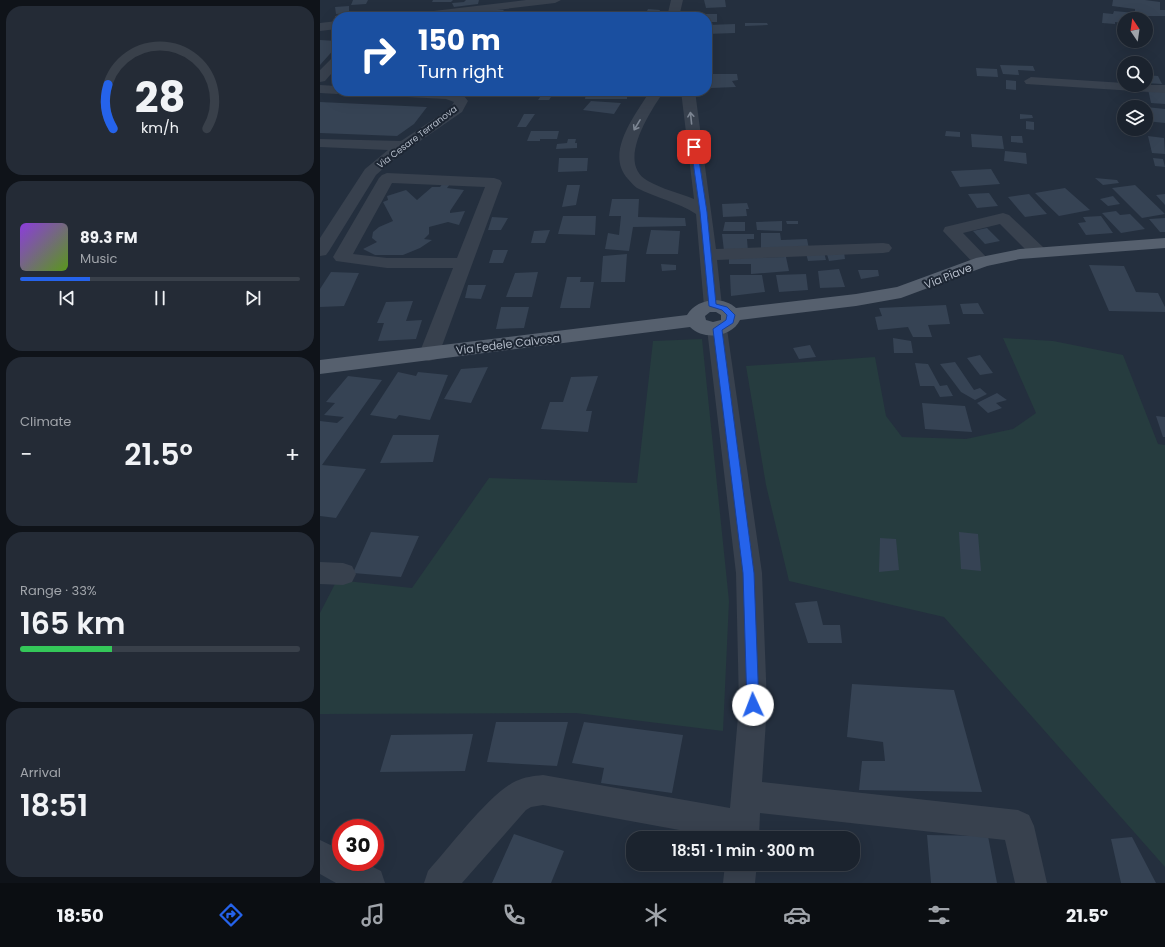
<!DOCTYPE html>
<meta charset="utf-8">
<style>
body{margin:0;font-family:Poppins,sans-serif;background:#242b36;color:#f1f3f6;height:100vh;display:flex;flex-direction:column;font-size:15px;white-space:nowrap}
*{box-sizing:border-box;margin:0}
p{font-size:13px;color:#a0a4aa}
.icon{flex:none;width:22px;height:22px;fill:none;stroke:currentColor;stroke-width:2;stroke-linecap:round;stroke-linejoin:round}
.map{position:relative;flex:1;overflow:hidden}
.drawer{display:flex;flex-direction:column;gap:6px;padding:6px;background:#0f1319;width:320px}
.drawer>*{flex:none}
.hud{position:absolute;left:12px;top:12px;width:380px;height:84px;border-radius:16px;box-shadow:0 4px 16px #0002,0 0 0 1px #39404a;background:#1a4fa0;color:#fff;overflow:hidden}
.needle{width:26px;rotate:347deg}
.buttons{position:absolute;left:797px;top:12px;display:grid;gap:8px}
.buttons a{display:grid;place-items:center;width:36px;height:36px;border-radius:50%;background:#1b232e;box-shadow:0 4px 16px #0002,0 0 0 1px #39404a;font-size:20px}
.speed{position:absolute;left:12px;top:819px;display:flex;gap:8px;font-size:20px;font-weight:700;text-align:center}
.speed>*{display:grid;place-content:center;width:52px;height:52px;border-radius:50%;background:#1b232e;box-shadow:0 4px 16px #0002,0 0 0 1px #39404a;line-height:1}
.speed .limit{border:6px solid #d22;background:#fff;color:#111}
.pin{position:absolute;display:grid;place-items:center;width:34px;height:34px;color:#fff;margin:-17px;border-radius:8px;box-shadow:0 2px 6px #0006}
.me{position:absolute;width:44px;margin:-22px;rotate:358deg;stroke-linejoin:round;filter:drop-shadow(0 0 3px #0008)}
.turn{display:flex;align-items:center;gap:14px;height:84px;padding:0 20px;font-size:18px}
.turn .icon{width:52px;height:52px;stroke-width:2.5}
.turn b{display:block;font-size:28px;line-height:34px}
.big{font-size:30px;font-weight:600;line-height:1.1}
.drawer .card{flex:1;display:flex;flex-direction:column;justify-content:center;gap:6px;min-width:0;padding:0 14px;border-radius:16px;background:#242b36}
.drawer .dial{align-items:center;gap:0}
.dial svg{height:104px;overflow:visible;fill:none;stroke:#39404a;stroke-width:7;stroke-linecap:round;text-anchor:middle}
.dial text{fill:#f1f3f6;stroke:none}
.song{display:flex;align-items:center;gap:12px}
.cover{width:48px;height:48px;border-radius:6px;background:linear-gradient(135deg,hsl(270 70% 55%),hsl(90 70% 35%))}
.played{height:4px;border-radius:2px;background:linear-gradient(90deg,#2563eb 25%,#39404a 25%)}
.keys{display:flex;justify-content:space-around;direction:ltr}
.heat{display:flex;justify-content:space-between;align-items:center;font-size:22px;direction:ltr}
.charge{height:6px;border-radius:3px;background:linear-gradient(90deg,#34c759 33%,#39404a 0)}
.trip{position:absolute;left:306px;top:831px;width:234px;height:40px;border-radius:16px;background:#1b232e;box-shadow:0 4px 16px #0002,0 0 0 1px #39404a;font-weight:600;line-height:40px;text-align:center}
.tab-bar{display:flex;height:64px;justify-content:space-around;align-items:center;background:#0b0e12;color:#a0a4aa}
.tab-bar .icon{width:28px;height:28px}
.tab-bar .active{color:#2563eb}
.tab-bar b{font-size:18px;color:#f1f3f6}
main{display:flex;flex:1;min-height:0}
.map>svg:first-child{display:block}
.green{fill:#263c3f}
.building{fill:#364354}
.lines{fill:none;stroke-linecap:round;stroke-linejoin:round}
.minor{fill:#38414e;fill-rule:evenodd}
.major{fill:#56606e;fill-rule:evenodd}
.oneway{stroke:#7c8592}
.route{fill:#2563eb;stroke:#184099}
.labels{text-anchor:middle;stroke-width:4;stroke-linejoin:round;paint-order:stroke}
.far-street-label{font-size:9px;fill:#b4bcc9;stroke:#1d2633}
.street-label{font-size:11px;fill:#b4bcc9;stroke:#1d2633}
</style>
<main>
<section class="drawer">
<div class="card dial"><svg viewBox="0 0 100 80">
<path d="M14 69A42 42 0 1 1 86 69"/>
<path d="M14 69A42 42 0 0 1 10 35" stroke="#2563eb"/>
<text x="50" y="56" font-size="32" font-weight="700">28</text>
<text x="50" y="72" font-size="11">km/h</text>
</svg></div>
<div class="card">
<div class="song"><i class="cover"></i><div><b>89.3 FM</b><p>Music</p></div></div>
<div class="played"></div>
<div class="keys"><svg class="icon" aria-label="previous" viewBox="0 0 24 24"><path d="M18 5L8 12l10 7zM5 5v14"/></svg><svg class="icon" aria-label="pause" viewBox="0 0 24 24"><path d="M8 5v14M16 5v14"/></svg><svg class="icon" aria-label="next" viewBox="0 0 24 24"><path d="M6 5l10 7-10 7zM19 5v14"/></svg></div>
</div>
<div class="card"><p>Climate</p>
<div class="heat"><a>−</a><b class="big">21.5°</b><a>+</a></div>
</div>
<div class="card"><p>Range · 33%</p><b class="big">165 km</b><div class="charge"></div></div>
<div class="card"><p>Arrival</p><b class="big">18:51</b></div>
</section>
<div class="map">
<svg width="845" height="883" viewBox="0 0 845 883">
<rect width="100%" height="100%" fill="#242f3e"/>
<!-- green -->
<path class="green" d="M683,338L733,341L803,355L838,444L845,445V867L624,617L469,581L446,485L426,366L555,357L566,416L582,437L646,439L693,429L716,413Z
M382,339L409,601L403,731L256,713L0,714V613L17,580L92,588L169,478L317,483L333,341Z"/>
<!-- building -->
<path class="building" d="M33,0H48L46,4L31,5Z
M113,0H133L131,2H112Z
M146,0H159L158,4L134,7L132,3L144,2Z
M384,0H405L406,7L386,8Z
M793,0H825L840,2V10H845V16H824V19H804V23L795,22V24L782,23L783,13L793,14L794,11L815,13V9L792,6Z
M29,6V13L16,14L15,7Z
M328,9L340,10L338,15H325Z
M165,10H184L177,17H149L153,12H163Z
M42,13V17H17V21H15V16Z
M374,14H397V22H387V17H374Z
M425,23H447L448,25L425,26Z
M415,24V33L387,34V25Z
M0,40L17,41V46L0,65Z
M680,65L713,66L715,71L698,70L699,75L683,74Z
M656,68L677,69L678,77L657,76Z
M391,74H417L418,80L412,81L416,87L391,88Z
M826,75L838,76L842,84L826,83Z
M686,80L696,81V90L686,89Z
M828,89L845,91V104L831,103Z
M224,91H235L229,100H218Z
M266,91H307V99H265Z
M271,101L301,103L294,114L263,110Z
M0,102L107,107L94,124L77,136L0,133Z
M826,107L845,109V123L826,121Z
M204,114H215L206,127H197Z
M700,114L712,115L713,118L700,119Z
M706,121L714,122V130L706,129Z
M211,131H239L237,139H220V141H207Z
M626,131L640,132V137L625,136Z
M651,134L682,136L684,149L652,147Z
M691,136H702L703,143L691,142Z
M828,136L844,138L845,154L832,153Z
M248,139H256L255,143H249H257V148L236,149L237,144L247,143Z
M685,151L706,153L707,164L684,161Z
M239,158H268L267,171L238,172Z
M833,158L843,159L845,167L835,166Z
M671,169L680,184L640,187L631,171Z
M775,178L797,180L799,183L783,185Z
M123,183L130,184L127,188L144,190L130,211V213L145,211L139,225L128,222L109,227V234L104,239L112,240L100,248L83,255H55L43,249L57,242L52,238L53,232L59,227L73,221L63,202L68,200L67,196L86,190L97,200L112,187H120Z
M247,185H260L256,205L242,207Z
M815,185L845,214L822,218L792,188Z
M745,188L770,210L739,216L715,193Z
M669,193L678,206L657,208L648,194Z
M709,194L727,214L705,217L688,197Z
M845,194V205L836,195Z
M793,196L800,204L788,206L780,199Z
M292,199H319L318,217L365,218L366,226L313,227L309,251L285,249L288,233L299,235L301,216H289Z
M427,203L429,209H426L427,216L403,217L402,204Z
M796,211L800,215L810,214L825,229L801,233L782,213Z
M243,216H276L275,235L238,234Z
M781,216L793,233L766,235L758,223L766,222L763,217Z
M172,217L188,218L181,230H168Z
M845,218V232H840L829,219Z
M462,221V231L437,230L436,222Z
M466,221H478V224H467Z
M405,222H425V231H403Z
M667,228L680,241L665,244L653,231Z
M230,230L225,243H211L214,231Z
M331,230L360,231L358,254H326Z
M441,233H460L461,240L487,239L489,249L441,252Z
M402,234H434V239H427L428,252L404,251Z
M173,250H188L183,263H169Z
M506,251L524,252L525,259L509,261Z
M504,252L506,260L488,261L486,253Z
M307,254L305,282H281L283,256Z
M466,257L469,271L431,274V264H409V258Z
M341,264L356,265V270L342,271Z
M769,265L804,266L816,292L838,293L845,307V312L789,311Z
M519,269L525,287L500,288L498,271Z
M538,270H558L559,276L541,279Z
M11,272L39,273L24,306L0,307V289Z
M218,272L212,297H186L195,273Z
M486,274L488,290L459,292L456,275Z
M410,275H442L445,292L411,296Z
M247,277H261L260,282H274L270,308H240Z
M148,285H166L161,299L145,298Z
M93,301L86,321L102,320L96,339L58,341L64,323H57L66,302Z
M658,303L664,314H643L640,304Z
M626,305L630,324L608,325L612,337H593L588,327L558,330L555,317L562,316L559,308Z
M181,307H209L204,328L176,329Z
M573,338L591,341L593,353H574Z
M490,345L496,357L479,359L473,348Z
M660,355L673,373L660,375L647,358Z
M635,362L654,390L660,388L667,394L655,400L641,392L620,364Z
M595,363L608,364L620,386L627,385L633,396L620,397L614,386H600Z
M168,367L151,403L124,399L141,369Z
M78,372L96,376L98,372L128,375L110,420L79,415L76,419L50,415Z
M28,376L62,380L2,465L46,469L16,518L0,516V421L17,423L24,417L4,415L15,403L6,402Z
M278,376L266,411H272L268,432L221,429L230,402H243L251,377Z
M677,393L687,400L676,403L682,408L668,413L657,403Z
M602,403L645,406L652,432L605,429Z
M836,416L845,417V437H843Z
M73,435H119L113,462L60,463Z
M51,532L99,536L81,577L33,573Z
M639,532L658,534L661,571L641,569Z
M560,538L576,539L579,570L559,572Z
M497,601L503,625H520L522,643H488L475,603Z
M532,684L634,690L662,792L539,790L542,761H565L563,742L527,737Z
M176,722H248L237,766L167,762Z
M264,722L363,735L352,793L281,783L284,768L252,763Z
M153,734L145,771L60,772L71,735Z
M194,834L244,851L231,883H172Z
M607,835L668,836L677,883H611Z
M812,837L836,883H801L791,839Z"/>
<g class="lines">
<!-- minor -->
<path class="minor" d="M206,0H241L235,3L118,17H82L88,14Z
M351,0H363L359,17H347Z
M17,21V29L0,31V23Z
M17,56V67L5,81L0,82V70L13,57Z
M711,77L804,83V85H845V93L706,84L704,81Z
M0,85L17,86V91H23L17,94L0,93Z
M41,91H128L144,96L148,101L142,112L74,159L56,175L9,251L6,255L0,256V238L45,169L68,150L0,147V139L81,141L123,113L131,107L134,102L126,99L48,95L43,94Z
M330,91H344C331,111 295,163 328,181C342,189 359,193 374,199L361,91H375L396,249L563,243L569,244L572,248L569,252L563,253L397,260L402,306L400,310L393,312L386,310L384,306L376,214C358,202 336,198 317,188C314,186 311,182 308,179C284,153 316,114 330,91Z
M67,173L174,178L180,180L182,183L119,354L116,359L109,361L102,359L99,354L133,268H67L16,261L13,257L59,178L62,175ZM72,183L165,187L137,258H67L33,254Z
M683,213L689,215L724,248L727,252L724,256L718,257L712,256L680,224L643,233L671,262L668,266L662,267L656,266L623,231L625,227Z
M397,323L404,325L407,329L442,573L447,705L442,782L698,810L709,815L714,826L727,883H695L685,840L440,813L439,838H403L223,805L211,807L206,810L142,883H104L108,871C129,848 170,793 196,781C205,777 213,776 223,775L410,808L419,705L416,573L387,329L390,325Z
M0,562L23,563L32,566L36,574L32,582L23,585L0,584Z
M0,840L21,850V862H43L61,871L65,883H16L0,874Z
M405,864H437L435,883H403Z"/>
<!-- major -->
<path class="major" d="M845,238V248L700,259L667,266L581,298L536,306L420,320C412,337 384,341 370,327L0,374V360L367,315C376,299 402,295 416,308L536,294L577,287L656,258L700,249ZM390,312H396L401,315V320L393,322L386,320L385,316Z"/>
</g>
<!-- one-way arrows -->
<defs><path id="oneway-shaft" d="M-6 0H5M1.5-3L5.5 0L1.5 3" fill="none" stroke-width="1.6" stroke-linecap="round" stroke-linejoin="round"/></defs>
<g class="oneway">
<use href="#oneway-shaft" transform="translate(371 118) rotate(-96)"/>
<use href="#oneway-shaft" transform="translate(317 125) rotate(121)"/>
</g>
<!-- route -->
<path class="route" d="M374,145L377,147L387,212L396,304L407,307L415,315L413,323L402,330L434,573L439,705L438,709L433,711L429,709L427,705L423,573L393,329L406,320L407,315L402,310L389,306L380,212L371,147Z"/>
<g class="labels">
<!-- far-street labels -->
<g class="far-street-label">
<text transform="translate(97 137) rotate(-37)" y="3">Via Cesare Terranova</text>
</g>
<!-- street labels -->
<g class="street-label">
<text transform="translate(628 276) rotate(-22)" y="4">Via Piave</text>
<text transform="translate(188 344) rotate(-7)" y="4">Via Fedele Calvosa</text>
</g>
</g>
</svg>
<div class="buttons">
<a><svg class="needle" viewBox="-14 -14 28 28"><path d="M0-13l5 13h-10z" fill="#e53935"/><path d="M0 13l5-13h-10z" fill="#a0a4aa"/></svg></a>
<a><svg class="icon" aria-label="search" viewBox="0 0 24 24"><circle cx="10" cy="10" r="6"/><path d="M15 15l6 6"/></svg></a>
<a><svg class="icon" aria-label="layers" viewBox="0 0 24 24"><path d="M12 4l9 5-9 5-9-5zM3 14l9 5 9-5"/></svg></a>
</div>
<div class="speed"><div class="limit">30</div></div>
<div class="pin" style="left:374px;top:147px;background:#d93025"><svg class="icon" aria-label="arrive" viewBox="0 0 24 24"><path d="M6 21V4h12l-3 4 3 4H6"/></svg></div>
<svg class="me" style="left:433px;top:705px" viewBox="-20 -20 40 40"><circle r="19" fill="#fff"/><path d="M0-13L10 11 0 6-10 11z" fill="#2563eb"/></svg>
<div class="trip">18:51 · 1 min · 300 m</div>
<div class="hud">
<div class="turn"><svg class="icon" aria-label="right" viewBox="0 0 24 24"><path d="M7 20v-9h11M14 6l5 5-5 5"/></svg><div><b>150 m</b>Turn right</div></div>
</div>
</div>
</main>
<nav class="tab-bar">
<b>18:50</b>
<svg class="icon active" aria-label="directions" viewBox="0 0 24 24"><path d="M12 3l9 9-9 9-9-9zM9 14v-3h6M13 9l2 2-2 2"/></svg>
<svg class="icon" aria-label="music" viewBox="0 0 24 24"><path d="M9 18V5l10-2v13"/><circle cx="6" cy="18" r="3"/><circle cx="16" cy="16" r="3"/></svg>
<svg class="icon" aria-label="phone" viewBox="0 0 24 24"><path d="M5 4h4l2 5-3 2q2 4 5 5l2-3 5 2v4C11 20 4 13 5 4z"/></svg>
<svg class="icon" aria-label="climate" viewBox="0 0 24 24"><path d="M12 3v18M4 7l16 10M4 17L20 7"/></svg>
<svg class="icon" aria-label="car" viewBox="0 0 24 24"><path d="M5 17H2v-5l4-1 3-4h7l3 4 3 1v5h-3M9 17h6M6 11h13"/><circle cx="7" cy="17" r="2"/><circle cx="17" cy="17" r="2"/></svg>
<svg class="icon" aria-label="filters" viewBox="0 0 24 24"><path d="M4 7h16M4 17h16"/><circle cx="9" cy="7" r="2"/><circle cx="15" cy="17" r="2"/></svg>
<b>21.5°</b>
</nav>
